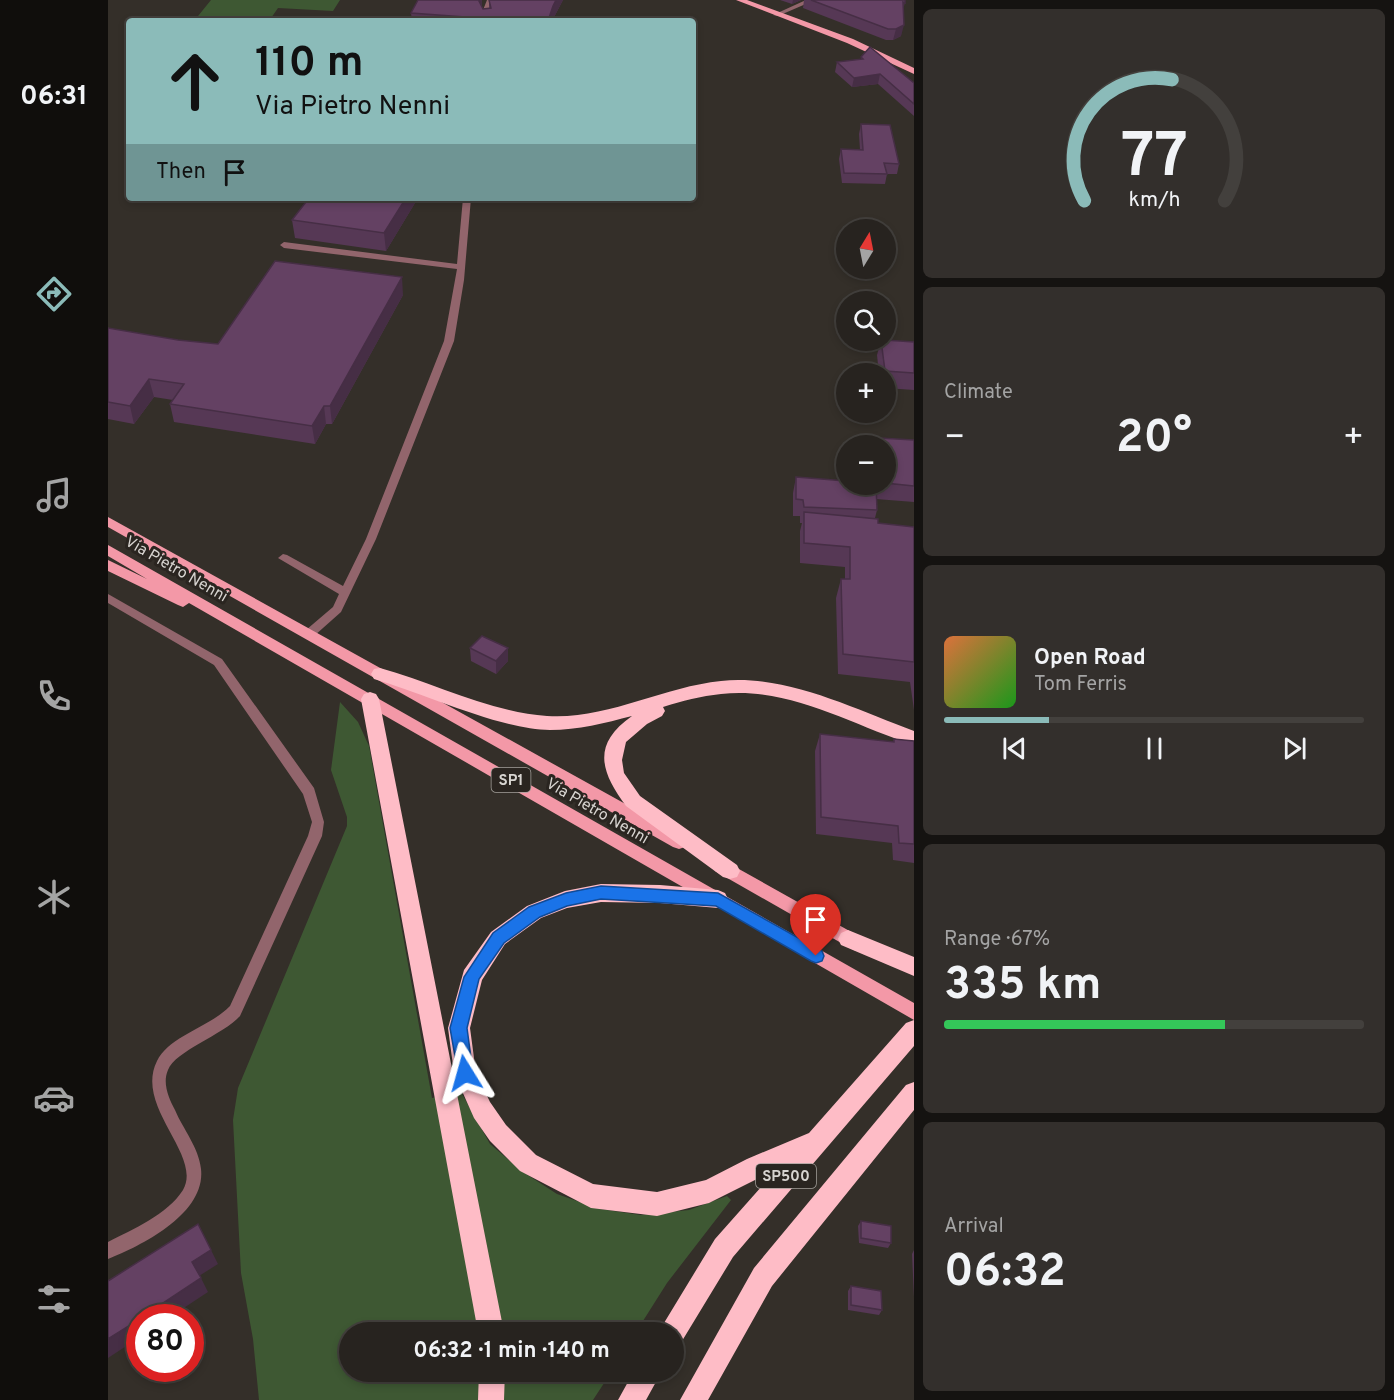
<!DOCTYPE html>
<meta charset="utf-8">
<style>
body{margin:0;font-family:Overpass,sans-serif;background:#332f2c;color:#f1f3f6;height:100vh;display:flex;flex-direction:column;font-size:22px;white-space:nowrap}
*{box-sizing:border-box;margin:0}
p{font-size:20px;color:#a4a4a4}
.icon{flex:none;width:33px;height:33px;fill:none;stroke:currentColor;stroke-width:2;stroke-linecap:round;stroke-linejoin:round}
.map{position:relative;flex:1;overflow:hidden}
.details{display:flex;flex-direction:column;gap:9px;padding:9px;background:#151311;width:480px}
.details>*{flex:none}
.guide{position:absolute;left:18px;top:18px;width:570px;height:183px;border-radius:6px;box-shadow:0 3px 9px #0003,0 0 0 2px #43403d;background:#8bbbb9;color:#111;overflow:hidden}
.needle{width:39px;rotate:10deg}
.fabs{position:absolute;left:728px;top:219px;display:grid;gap:12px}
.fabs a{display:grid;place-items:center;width:60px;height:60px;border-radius:50%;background:#27231f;box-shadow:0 3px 9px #0003,0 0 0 2px #43403d;font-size:30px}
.speed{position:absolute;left:18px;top:1304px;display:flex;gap:12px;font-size:30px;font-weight:700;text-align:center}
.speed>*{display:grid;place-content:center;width:78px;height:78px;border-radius:50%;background:#27231f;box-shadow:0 3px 9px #0003,0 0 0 2px #43403d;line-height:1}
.speed .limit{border:9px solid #d22;background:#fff;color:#111}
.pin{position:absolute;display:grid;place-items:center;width:51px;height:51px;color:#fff;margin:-62px -26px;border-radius:50% 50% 50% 0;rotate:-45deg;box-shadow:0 0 6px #0007}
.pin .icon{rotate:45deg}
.me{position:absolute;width:66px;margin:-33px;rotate:352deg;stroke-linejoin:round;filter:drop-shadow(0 0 4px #0008)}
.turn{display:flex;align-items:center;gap:21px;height:126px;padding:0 30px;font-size:27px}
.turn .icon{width:78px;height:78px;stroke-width:2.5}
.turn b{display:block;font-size:42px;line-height:51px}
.then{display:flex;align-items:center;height:57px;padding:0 30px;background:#0003;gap:12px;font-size:22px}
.big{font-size:45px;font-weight:700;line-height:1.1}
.details .card{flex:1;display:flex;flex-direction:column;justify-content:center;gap:9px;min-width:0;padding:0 21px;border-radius:9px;background:#332f2c}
.details .dial{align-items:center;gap:0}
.dial svg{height:156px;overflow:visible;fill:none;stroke:#43403d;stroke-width:7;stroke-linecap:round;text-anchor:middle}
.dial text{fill:#f1f3f6;stroke:none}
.song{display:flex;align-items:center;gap:18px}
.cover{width:72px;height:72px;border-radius:9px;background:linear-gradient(135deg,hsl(20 70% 55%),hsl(120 70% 35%))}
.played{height:6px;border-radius:3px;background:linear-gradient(90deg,#8bbbb9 25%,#43403d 25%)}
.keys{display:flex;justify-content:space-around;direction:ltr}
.heat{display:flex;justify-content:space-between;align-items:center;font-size:33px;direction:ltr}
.charge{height:9px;border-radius:4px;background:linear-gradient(90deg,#34c759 67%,#43403d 0)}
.trip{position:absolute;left:231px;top:1322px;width:345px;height:60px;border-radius:30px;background:#27231f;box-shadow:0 3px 9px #0003,0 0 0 2px #43403d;font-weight:700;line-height:60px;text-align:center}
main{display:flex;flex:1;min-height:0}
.menu{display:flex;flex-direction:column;width:108px;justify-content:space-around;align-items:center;background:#100e0c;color:#a4a4a4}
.menu .icon{width:42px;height:42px}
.menu .active{color:#8bbbb9}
.menu b{font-size:27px;color:#f1f3f6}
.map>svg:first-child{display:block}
.green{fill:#3e5833}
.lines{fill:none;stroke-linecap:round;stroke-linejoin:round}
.lane{fill:#92656c;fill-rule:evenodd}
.street{fill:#92656c;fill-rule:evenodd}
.primary{fill:#f398a7;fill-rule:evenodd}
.highway{fill:#febcc6;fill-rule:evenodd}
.wall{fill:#563855}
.shaded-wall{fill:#462e45}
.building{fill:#644163;stroke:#462e45;stroke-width:1.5}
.route{fill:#1a73e8;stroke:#114b97;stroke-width:1.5}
.labels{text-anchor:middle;stroke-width:6;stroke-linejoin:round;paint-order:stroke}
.shield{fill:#2a2520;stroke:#a3a09b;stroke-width:1.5}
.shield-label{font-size:15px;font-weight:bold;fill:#d7d4d0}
.street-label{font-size:16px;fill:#d7d4d0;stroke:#2a2520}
</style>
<main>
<nav class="menu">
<b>06:31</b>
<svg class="icon active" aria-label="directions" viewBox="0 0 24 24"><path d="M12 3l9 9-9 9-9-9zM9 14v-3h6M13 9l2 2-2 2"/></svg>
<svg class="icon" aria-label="music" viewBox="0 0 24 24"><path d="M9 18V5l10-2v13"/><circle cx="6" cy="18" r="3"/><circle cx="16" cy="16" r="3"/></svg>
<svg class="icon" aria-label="phone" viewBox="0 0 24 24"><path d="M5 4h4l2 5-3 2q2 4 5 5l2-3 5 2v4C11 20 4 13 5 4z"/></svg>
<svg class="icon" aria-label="climate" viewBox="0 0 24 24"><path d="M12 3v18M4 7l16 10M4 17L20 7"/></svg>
<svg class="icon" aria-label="car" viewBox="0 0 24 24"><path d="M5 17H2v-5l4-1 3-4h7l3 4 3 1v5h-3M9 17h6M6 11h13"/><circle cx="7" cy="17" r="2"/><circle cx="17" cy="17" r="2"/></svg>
<svg class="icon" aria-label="filters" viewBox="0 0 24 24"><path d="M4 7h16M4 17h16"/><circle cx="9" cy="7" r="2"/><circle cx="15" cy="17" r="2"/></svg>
</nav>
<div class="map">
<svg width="806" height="1400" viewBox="0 0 806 1400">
<rect width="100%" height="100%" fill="#342f29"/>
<!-- green -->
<path class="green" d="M103,0H232L225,11L170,8L161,21H86Z
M232,702L250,722L261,746L324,1098L353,1092L382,1144L415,1172L449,1194L492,1209L533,1215L581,1210L619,1196L623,1200L559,1283L528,1332H242V1371H504L485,1400H151L145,1339L133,1273L125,1120L130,1088L239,826V817L223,770Z"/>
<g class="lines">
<!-- lane -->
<path class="lane" d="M698,0H707L670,16L665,15Z
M355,198H363L356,280L346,341L268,539L233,612L206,636H198L196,633L198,630L225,607L231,594L170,558L175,554L179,555L235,586L258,539L336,341L349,269L176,248L172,245L176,242L349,264Z
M0,594L114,659L206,788L216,822L214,836L132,1016C115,1035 67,1051 60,1070C54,1083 61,1099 67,1110C75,1129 91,1148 93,1169C98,1213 35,1245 0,1259V1242C25,1229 59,1215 75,1190C95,1155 26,1107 49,1061C61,1036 102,1027 122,1006L200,836L204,822L195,794L106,665L0,603Z"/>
<!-- street -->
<path class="street" d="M379,0H385L379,15L381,21H375L373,15Z"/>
<!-- primary -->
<path class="primary" d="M628,0H639L745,39L806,68V74L739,43Z
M0,517L577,837L579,842L577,847L571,849L565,847L0,527Z
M0,545L806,1003V1020L81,603L75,607L70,605L0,571V560L39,579L0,556Z
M613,859L754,938L757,943L754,948L748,951L742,948L607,871L605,866L607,861Z"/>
<!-- highway -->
<path class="highway" d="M272,668C326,683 382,712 439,716C498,720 554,687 613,681C678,674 746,709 806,731V745C744,725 680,686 613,694C593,696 574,701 555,707L557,711L554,716L539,724L518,742L514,760L516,773L532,796L629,865L632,871L629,877L622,879L615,877L518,806C492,771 484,744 524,716C497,723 470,730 442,730C393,730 315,693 266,679L263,674L266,669Z
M262,692L268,694L271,699L396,1332H370L253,699L256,694Z
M493,884L552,885L610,890L617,893L620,899L617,905L610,908L552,903L493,902L459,908L433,918L397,944L374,980L362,1028L368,1073L382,1102L398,1125L428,1155L485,1184L549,1192L598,1180L639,1159L701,1133L798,1023L806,1020V1046L625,1257L574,1341L566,1345V1332H552L556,1323L607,1239L669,1169L601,1203L549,1216L483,1208L412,1171L382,1141L366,1118L346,1073L340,1028L356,970L383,932L419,906L457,891Z
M740,930L806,957V976L733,945L730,939L733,933Z
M806,1082V1110L664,1286L600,1400H572L646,1268L798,1085Z
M371,1371H397L396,1400H370Z
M526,1371H554L538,1400H510Z"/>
</g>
<!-- wall -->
<path class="wall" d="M310,0H374V7L375,9L381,8V0H455L444,21H304L303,13Z
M672,0H693L684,4Z
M696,0H797L795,13L793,36L785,40H778L695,8Z
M753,57L806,83V116L770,84L744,87L727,72L729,62L753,59Z
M753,124L791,164L789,174H779L777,184L734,183L731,159L733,149L752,150L751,134Z
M201,198H310L278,251L187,238L184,220Z
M295,295L224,424H218L207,444L66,422L62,404L65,400L46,397L26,424L0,419V328L70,340L110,344Z
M773,340L806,342V390L777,388V374H771L769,355Z
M771,438L806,440V502L768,499L769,510L767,518L770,523L806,527V710L802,682L730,674L728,598L733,579H737V567L692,563V531L694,523H692V516H685V493L688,477L737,481L738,468V484H777V446L769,445Z
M362,648L400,661L388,674L363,661Z
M712,734L785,742L786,739L806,741V863L785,860L784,843L708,834L707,751Z
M753,1221L783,1243L780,1248L751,1243L750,1226Z
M806,1250V1297L804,1254Z
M743,1286L774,1310L771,1315L740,1310V1291Z"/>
<!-- shaded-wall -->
<path class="shaded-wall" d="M371,0H374V6L371,16Z
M448,0H455L444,21H440L445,6Z
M685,0H693L684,4Z
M796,25L793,36L785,40L788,29Z
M772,74L770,84L744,87L746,78Z
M298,198H310L278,251L276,233Z
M294,277L295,295L224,424L222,406Z
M41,379L46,397L26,424L22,406Z
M216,406L218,424L207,444L204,426Z
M400,648V661L388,674V661Z
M103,1250L110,1264L91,1276L84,1262Z
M93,1278L100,1292L62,1317H34Z
M32,1319V1337L0,1358V1339Z"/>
<!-- building -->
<path class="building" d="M310,0H371V1L375,9L383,8L381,0H448L445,6L440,21H354L356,17L303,13Z
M703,0H797V3L795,2L796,25L788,29H780Z
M762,47L806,83V104L772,74L746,78L729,62L755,59L753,57Z
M753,124L782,125L791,164L776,163L779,174L736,173L733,149L755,150Z
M201,198H298L276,233L184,220Z
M167,261L294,277L222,406H216L204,426L62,404L76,384L41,379L22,406L0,402V328L70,340L110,344Z
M773,340H777L806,342V373L777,371Z
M771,438L806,440V486L777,483V446H772Z
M688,477L738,481V484H768L769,510L696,507L695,500L688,499Z
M696,512L770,519V523L806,527V662L735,654L733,579H742V547L696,543Z
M374,636L400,648L388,661L362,648Z
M712,734L786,742V739L806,741V844L791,843L790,826L713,817Z
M753,1221L783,1226V1243L753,1238Z
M90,1224L103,1250L84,1262L93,1278L34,1317H32V1319L0,1339V1281Z
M743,1286L773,1291L774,1310L743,1305Z"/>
<!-- route -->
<path class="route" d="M493,886L610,893L714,951L716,956L714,961L708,963L703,961L608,906L493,899L459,906L432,917L396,943L371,979L359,1028L365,1073L363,1079L357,1081L351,1079L342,1028L356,977L385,933L421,907L458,893Z"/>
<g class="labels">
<!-- shield labels -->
<g class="shield">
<rect x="383.5" y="768" width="39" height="24" rx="4.5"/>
<rect x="648" y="1164" width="60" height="24" rx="4.5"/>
</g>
<g class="shield-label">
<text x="403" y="785">SP1</text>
<text x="678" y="1181">SP500</text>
</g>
<!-- street labels -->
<g class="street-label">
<text transform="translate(69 568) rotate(30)" y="6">Via Pietro Nenni</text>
<text transform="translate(490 810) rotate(30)" y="6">Via Pietro Nenni</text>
</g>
</g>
</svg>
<div class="fabs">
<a><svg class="needle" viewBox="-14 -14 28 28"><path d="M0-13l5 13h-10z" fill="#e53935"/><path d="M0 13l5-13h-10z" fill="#a4a4a4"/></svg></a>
<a><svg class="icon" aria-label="search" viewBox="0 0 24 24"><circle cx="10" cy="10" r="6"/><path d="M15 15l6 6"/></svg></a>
<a>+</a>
<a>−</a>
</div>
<div class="speed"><div class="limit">80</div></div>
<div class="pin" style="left:708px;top:956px;background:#d93025"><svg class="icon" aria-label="arrive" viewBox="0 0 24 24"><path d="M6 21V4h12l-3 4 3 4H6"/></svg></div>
<svg class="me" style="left:357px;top:1073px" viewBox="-20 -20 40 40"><path d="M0-17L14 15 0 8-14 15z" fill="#1a73e8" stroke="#fff" stroke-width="4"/></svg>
<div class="trip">06:32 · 1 min · 140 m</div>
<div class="guide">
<div class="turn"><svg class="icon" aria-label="ahead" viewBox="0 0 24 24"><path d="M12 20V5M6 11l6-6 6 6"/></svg><div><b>110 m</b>Via Pietro Nenni</div></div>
<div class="then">Then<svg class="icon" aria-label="arrive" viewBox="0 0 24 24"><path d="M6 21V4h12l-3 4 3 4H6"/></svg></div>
</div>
</div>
<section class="details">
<div class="card dial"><svg viewBox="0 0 100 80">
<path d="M14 69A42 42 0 1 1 86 69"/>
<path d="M14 69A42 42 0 0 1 59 7" stroke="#8bbbb9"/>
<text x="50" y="56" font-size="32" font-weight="700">77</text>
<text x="50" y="72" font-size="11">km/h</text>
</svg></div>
<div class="card"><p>Climate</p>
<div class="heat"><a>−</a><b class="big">20°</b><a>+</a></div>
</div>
<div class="card">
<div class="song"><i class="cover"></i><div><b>Open Road</b><p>Tom Ferris</p></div></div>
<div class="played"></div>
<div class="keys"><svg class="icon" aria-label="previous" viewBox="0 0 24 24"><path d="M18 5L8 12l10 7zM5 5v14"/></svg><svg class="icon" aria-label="pause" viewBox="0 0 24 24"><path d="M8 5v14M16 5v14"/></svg><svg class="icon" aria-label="next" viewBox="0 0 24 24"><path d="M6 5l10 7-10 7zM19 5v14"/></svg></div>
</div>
<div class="card"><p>Range · 67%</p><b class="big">335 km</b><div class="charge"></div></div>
<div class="card"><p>Arrival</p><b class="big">06:32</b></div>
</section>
</main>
